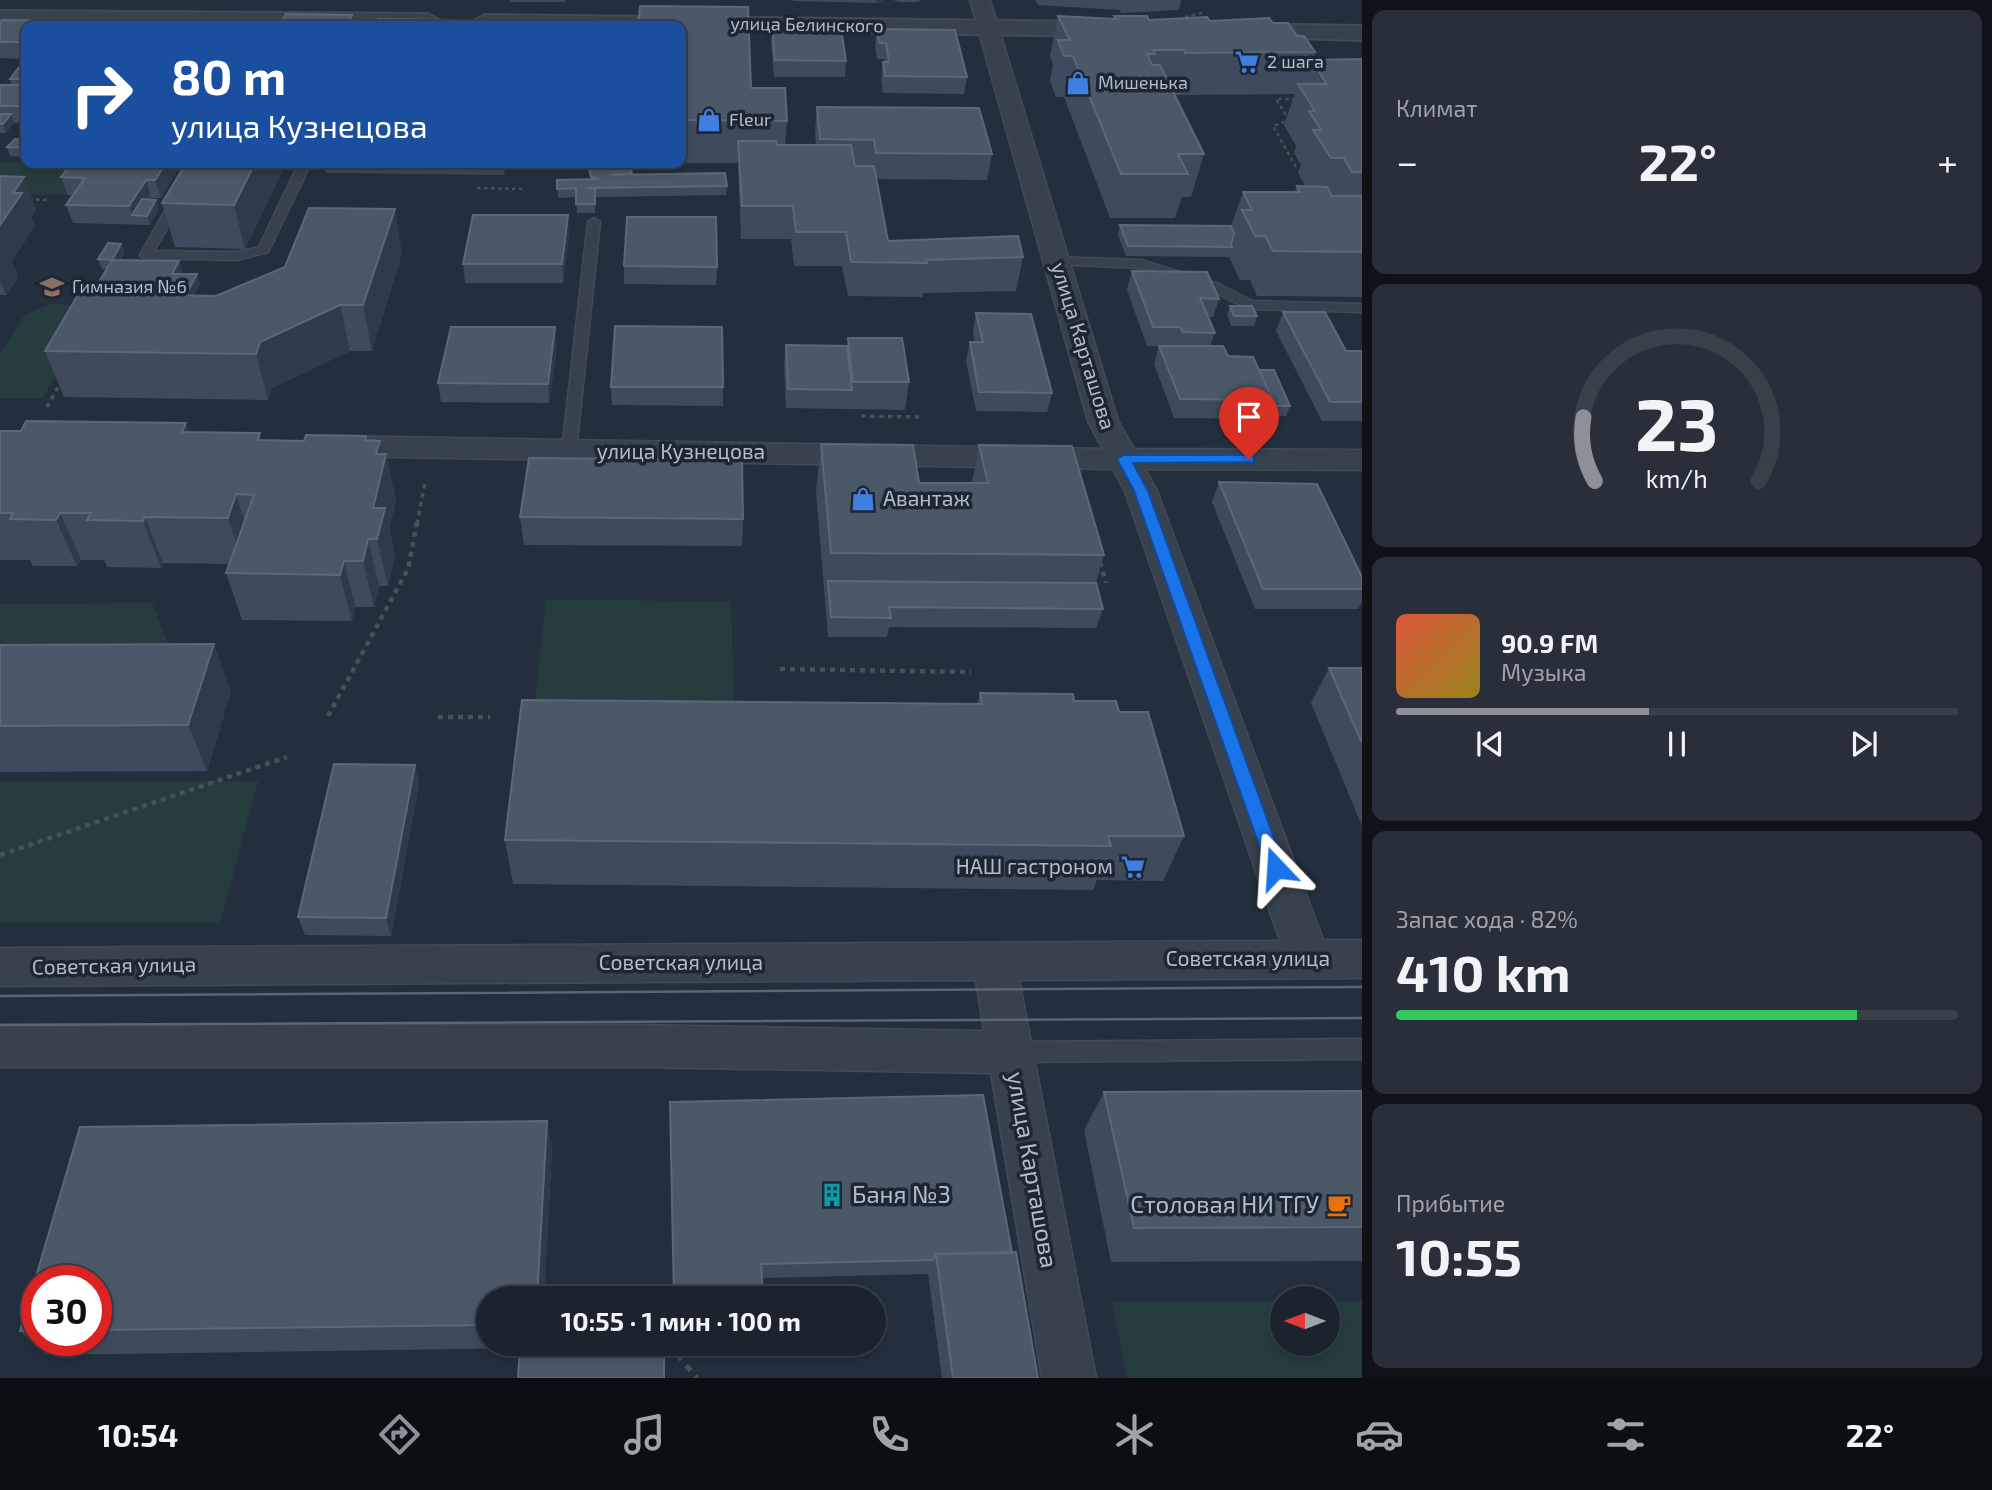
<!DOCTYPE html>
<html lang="ru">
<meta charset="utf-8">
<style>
body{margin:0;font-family:"Exo 2",sans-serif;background:#282f3a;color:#f1f3f6;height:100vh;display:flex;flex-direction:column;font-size:26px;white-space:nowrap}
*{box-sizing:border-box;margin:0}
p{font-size:23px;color:#a0a4aa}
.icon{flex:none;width:38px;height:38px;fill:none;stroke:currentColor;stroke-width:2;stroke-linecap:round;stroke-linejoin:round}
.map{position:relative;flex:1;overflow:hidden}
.details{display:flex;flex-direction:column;gap:10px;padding:10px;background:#0f1319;width:630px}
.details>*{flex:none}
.hud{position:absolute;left:21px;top:21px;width:665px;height:147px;border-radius:14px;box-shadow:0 4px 10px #0003,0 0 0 2px #39404a;background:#1a4fa0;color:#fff;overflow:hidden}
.needle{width:46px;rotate:270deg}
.fabs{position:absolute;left:1270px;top:1286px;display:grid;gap:14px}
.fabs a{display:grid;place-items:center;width:70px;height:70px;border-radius:50%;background:#1b232e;box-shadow:0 4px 10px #0003,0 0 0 2px #39404a;font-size:35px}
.speed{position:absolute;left:21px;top:1265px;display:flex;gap:14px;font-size:35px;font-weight:700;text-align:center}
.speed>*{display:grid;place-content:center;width:91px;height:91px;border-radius:50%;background:#1b232e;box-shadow:0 4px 10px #0003,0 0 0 2px #39404a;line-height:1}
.speed .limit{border:10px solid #d22;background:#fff;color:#111}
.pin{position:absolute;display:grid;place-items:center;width:60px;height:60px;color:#fff;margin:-72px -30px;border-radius:50% 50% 50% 0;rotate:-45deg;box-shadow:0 0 7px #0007}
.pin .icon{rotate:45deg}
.me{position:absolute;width:77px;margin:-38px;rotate:340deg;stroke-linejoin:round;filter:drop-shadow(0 0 5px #0008)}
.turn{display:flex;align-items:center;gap:24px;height:147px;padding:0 35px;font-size:32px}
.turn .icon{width:91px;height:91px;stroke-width:2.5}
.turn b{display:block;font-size:49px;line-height:60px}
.big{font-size:52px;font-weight:700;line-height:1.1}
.details .tile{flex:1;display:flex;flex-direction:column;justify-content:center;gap:10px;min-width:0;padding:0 24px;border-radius:14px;background:#282f3a}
.details .dial{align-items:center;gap:0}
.dial svg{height:182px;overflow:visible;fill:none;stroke:#39404a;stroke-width:7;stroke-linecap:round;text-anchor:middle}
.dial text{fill:#f1f3f6;stroke:none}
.song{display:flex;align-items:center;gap:21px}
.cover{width:84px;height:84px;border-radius:10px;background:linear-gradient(135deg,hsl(10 70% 55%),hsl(50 70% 35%))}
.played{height:7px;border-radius:4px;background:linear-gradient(90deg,#8c9099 45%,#39404a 45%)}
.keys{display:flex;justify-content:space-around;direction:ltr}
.heat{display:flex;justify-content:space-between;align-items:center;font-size:38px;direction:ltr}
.charge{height:10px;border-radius:5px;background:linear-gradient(90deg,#34c759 82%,#39404a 0)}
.trip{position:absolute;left:476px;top:1286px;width:410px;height:70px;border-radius:35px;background:#1b232e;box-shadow:0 4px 10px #0003,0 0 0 2px #39404a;font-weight:700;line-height:70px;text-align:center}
.dock{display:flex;height:112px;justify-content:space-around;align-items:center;background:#0b0e12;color:#a0a4aa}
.dock .icon{width:49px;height:49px}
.dock .on{color:#8c9099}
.dock b{font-size:32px;color:#f1f3f6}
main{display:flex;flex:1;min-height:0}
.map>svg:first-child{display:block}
.green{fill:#263c3f}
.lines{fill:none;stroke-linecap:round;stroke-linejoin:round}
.service-casing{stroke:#414a57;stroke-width:3}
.minor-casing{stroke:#414a57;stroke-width:3}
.tertiary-casing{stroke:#414a57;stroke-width:4}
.path-far3{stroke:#3f5557;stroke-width:2.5;stroke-dasharray:3.5 3.5;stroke-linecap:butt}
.path-far2{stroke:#3f5557;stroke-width:3.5;stroke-dasharray:4.5 4.5;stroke-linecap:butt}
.path-far1{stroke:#3f5557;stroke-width:4.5;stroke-dasharray:5 5;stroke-linecap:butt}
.path{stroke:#3f5557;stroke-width:5;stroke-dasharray:7 7;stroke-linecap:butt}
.service{fill:#38414e;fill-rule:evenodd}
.minor{fill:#38414e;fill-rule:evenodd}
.tertiary{fill:#38414e;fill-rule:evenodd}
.tram{stroke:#5a6575;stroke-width:2.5}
.wall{fill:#3f4b5c;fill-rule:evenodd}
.shaded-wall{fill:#2f3b4b}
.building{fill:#4b5868;stroke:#5c6777;stroke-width:2}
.route{fill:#1a73e8;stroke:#114b97;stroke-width:2}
.labels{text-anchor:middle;stroke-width:7;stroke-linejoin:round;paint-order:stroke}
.far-street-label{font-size:18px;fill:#b4bcc9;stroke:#1d2633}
.far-poi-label{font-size:18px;fill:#b4bcc9;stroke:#1d2633;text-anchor:start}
.street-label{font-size:21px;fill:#b4bcc9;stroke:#1d2633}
.poi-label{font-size:21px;fill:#b4bcc9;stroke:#1d2633;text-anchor:start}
.near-street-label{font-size:24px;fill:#b4bcc9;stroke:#1d2633}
.near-poi-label{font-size:24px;fill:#b4bcc9;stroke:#1d2633;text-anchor:start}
</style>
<main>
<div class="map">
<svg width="1362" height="1378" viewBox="0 0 1362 1378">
<rect width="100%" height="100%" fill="#242f3e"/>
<!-- green -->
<path class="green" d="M0,162L91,163L68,195L0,194Z
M52,304L95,305L43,398H0V354L25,314Z
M546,600L731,601L734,701H535Z
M152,603L171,652H0V604Z
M0,781H258L220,923H0Z
M1283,1301V1344H1328V1301H1362V1378H1127L1112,1302Z"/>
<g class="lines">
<!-- service casing -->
<g class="service-casing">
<path id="service" d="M192,163H204L154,251L237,252L259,247L299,163H311L268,252L237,260L142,258L140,255Z
M594,218L600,222L576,451L569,456L562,451L588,222Z
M1056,257L1141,260L1219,284L1252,301L1362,304V312L1249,309L1209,290L1140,268L1052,264L1050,261Z
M1362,1039V1059L1010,1062L1002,1059L999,1052L1002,1045L1010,1042Z"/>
</g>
<!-- minor casing -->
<g class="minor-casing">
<path id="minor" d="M970,0H990L1118,421L1134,449L1362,450V470L1145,469L1157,491L1323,940H1362V978L1019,980L1096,1378H1042L991,1073L639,1067H0V1025H639L984,1031L976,980L0,986V948L1280,941L1125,491L1113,469L330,456L319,453L315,446L319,439L330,436L1103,449L1088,421Z"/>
</g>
<!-- tertiary casing -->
<g class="tertiary-casing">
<path id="tertiary" d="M0,11L428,14L439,20L429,26L0,23Z
M485,15L1107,22L1118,29L1107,36L681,30V26H477L474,21Z
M1241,24L1362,26V40L1233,36L1230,31Z"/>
</g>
<!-- path-far3 -->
<path class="path-far3" d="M1185,17L1205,12
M1296,167L1273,126L1289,120L1276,99H1298
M477,188L526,189
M29,199L47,200"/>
<!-- path-far2 -->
<path class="path-far2" d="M47,407L62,380
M861,416L919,417
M417,524L425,482"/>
<!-- path-far1 -->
<path class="path-far1" d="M1100,562L1106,583
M780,669L971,672
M328,716L408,569L417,522
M438,717H490
M0,855L287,757"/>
<!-- path -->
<path class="path" d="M668,1344L697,1378"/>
<!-- service -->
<use href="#service" class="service"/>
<!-- minor -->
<use href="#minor" class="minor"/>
<!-- tertiary -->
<use href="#tertiary" class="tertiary"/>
<!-- tram -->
<path class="tram" d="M0,996L1362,987
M0,1025L1362,1018"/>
</g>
<!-- wall -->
<path class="wall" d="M510,0H565V2H510Z
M793,0H883V2L876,3L793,1Z
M893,0H922L917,2H899Z
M1035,0H1181L1179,10L1121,13L1120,10L1038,5Z
M640,6L748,7L751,88H785L787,121L785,145H816L815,132L817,107L979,108L992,154L987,180L877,179L888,241L1018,236L1023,257L1016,291L923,293L922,297L848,296L842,266H794L791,239H741L738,163H681V26H638Z
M1058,16L1114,19V16L1149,20L1273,23L1297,36L1315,52L1313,60L1362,59V297L1257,296L1250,280H1240L1229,257L1126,256L1118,235L1120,225L1231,226L1243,192H1295L1297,186L1306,187L1298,173L1301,165L1294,153L1296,146L1284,125L1295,94L1174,95L1204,154L1191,197H1182L1175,218H1110L1064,97H1056L1050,81L1053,64L1050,56Z
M0,22L26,26V123H14L6,133H0V85H12L10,79L26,59L0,58Z
M772,28L846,61L845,77H774L771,44Z
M877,29L967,77L964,94L883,93L881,79L883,62H885L884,59H877L875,45Z
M26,140V157L10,156L7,147Z
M182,163L161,198H151L150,200L159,209L150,225L73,223L66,205L73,195H68L61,177Z
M324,163H506L504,175L326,173Z
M589,169L632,173L633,175L727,186L726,195L595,197V213H577L576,197L558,198L557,180L590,179Z
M282,172L245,249L175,247L162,203Z
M0,176L36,210L31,218L35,226L12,261L18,277L6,295H0Z
M569,234L563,283H465L463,264Z
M121,244L125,253L120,260L179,261L182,270L180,274L200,283L194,295L216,296L402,253L372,351H350L272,388L268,400L64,397L45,351L92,294L107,269H102L98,259Z
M624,266L717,267L716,285L624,284Z
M1132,271L1219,299L1213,317H1208L1215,333L1210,346L1228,356L1259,370L1290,406L1286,416H1266L1265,419L1174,418L1154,364L1159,346H1147L1127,290Z
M1230,306L1257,316L1254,326H1231L1227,315Z
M1283,312L1346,351H1362V421H1322L1276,331Z
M976,313L1052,393L1047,412L976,411L966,361L970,342H975L973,332Z
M848,338L909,382L905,410L786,408L784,364L786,345L847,346Z
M557,346L549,403L441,402L438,383Z
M611,387H723V406L612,405Z
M186,423L189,432L262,440H367L383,454H386L396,501L389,528L395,555L388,586H379L374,607H355L352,621L242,620L226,573L229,564L163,563L161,568L107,567L104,560H81L77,566H33L30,560H0V431H21Z
M821,444L919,483H972L979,445L1104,555L1096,583L1103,609L1096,628L889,627L887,637H828L816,491Z
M1219,482L1362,577V602L1358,609H1255L1212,502Z
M520,517L743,519L742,546L524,545Z
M0,645L231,691L207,771L0,772Z
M1329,668H1362V826L1311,703Z
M980,693L1074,701L1184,836L1163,881L1097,880L1093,890L513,884L505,840L977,704Z
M415,765L419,784L391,936L305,935L298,917Z
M1362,1091V1261L1111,1262L1084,1130L1104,1092Z
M670,1102L1012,1253L1038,1378H942L928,1274L762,1278Z
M547,1121L552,1150L544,1298H488V1344H664L665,1378H518L520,1348L46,1355L20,1331L80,1127ZM37,1281H96V1340H37Z"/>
<!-- shaded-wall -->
<path class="shaded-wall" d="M876,0H883V2L876,3Z
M352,15L354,26H347Z
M211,21L213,26H204Z
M11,114L14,123L6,133L3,124Z
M166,163H182L161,198L155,180Z
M255,163H280L282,172L245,249L234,205Z
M503,163H506L504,175Z
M24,177L36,210L31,218L35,226L12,261L18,277L6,295L0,280V225L13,193Z
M146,180L151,198L140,216L132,215L129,206Z
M156,200L159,209L150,225L147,216Z
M395,209L402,253L372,351L363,305Z
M568,215L569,234L563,283L562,264Z
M121,244L125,253L115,269L112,260Z
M179,261L182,270L175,283L172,274Z
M197,274L200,283L188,306L186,297Z
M340,305L350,351L272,388L268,400L256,354L260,342Z
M555,327L557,346L549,403L548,384Z
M186,423L201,470L182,432Z
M380,441L384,462L386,454L396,501L389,528L395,555L388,586L377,539L373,508L376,454Z
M236,494L251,541L243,564L228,518Z
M60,513L81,560L77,566L56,520Z
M145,517L163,563L161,568L143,521Z
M368,539L379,586L374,607L363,561Z
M344,561L355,607L352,621L340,575Z
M214,644L231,691L207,771L188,725Z
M415,765L419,784L391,936L386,918Z
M547,1121L552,1150L544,1298H537Z"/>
<!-- building -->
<path class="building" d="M640,6L748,7L751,88H785L787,121L681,120V26H638Z
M286,14L352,15L347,26H279Z
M1058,16L1116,19L1114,16H1147L1149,20L1207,17L1210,21L1269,18L1273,23H1288L1297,36H1304L1315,52L1185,53L1184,50H1153L1155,54H1147L1152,65H1160L1204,154H1178L1188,174H1121L1073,56H1064L1058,40H1070Z
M378,19L536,21L534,26H375Z
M2,20L211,21L204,26H26V42H0V22Z
M772,28H841L846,61L775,60Z
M877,29L955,30L967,77L885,76L883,62H889L886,43H879Z
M26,58V79H10Z
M1362,59V172H1352L1344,158H1331L1313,130H1321L1309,111H1315L1298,84H1327L1311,60Z
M0,85H26V106H0Z
M817,107L979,108L992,154L876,153L874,140L820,139Z
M0,114H11L3,124H0Z
M15,139L26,140V148L7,147Z
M738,141H776L777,145H851L855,166H874L888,241L1018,236L1023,257L926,260L927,263L851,262L846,232H796L793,206H742Z
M72,163H166L155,180H146L129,206L66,205L85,178L61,177Z
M186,163H255L234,205L162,203Z
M629,165L632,173L609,175L725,173L727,186L585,188L595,189V204H576V188L557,189V180L600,179L591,177L589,169Z
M0,176L24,177L13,193H22L0,225Z
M1297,186L1327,187L1332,196H1362V252L1273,251L1265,236H1255L1242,210H1252L1243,192H1300Z
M142,199L156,200L147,216L132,215Z
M309,208L395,209L363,305H340L260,342L256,354L45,351L79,293L216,296L285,267Z
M473,215H568L562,264H463Z
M627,217H716L717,267L624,266Z
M1120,225L1231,226L1234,233L1231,245L1232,247L1128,246Z
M108,243L121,244L112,260L179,261L172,274H197L186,295L92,294L112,260L98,259Z
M1132,271L1207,272L1219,299L1200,298L1215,333L1183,332L1180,327H1153Z
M1230,306H1252L1257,316H1234Z
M1283,312H1325L1346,351H1362V402H1330Z
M976,313L1031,314L1052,393L979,392L970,342H983Z
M615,326L722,327L723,387H611Z
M451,327H555L548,384L438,383Z
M848,338H902L909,382H853Z
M786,345L847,346L852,390L788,389Z
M1159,346H1223L1228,356L1253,357L1273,400L1180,399Z
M1259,370H1274L1290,406H1270L1273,400Z
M26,421L186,423L182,432L260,433L258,440L304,441L306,435L366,436L365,440L380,441L376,454H386L373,508H385L377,539H368L363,561H344L340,575L226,573L254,495L236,494L228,518L145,517L143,521L87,520L91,513H60L56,520L10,519L13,513H0V431H21Z
M821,444L913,445L919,483H988L979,445L1072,446L1104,555L831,553Z
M529,458L742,460L743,519L520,517Z
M1219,482L1317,484L1362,577V589H1263Z
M828,581L1096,583L1103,609L889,607L891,618L831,617Z
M214,644L188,725L0,726V645Z
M1329,668H1362V743Z
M980,693L1073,694L1074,701H1116L1119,712H1148L1184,836H1108L1111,846L505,840L522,700L982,704Z
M334,764L415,765L386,918L298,917Z
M1362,1091V1227L1134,1228L1104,1092Z
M983,1095L1012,1253L936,1254L933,1260L761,1264L763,1298H674L670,1102Z
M547,1121L537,1298H488V1325L96,1330V1281H37V1331H20L80,1127Z
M1016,1252L1038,1378H953L936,1254Z
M520,1344H664V1378H518Z"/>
<!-- route -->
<path class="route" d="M1249,455L1254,456V462L1133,463L1148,491L1285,868L1276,876L1267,868L1134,491L1117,459L1124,455Z"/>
<!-- icons -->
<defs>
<g id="supermarket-bare" transform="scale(1.89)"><path d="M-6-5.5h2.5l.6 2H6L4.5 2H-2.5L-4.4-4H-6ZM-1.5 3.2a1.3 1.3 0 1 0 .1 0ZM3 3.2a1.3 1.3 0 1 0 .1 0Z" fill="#3f7fe0" stroke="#1d2633" stroke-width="2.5" paint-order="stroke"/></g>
<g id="shop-bare" transform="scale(1.89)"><path d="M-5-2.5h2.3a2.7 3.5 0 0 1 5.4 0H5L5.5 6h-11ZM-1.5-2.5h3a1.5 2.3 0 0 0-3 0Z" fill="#3f7fe0" stroke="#1d2633" stroke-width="2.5" paint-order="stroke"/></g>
<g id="school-bare" transform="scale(1.89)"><path d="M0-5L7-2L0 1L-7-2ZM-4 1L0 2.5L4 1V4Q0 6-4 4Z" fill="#8d6e63" stroke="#1d2633" stroke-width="2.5" paint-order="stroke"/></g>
<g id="building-bare" transform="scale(1.89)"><path d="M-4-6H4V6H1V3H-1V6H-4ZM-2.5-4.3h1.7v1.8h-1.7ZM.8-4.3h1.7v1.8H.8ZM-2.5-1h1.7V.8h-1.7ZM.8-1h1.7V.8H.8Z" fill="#0f9aa8" stroke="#1d2633" stroke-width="2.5" paint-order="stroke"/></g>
<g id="cafe-bare" transform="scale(1.89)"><path d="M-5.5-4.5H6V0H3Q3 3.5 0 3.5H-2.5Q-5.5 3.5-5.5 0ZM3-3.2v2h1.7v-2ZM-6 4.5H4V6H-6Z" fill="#e8710a" stroke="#1d2633" stroke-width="2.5" paint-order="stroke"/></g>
</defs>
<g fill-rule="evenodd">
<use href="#supermarket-bare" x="1247" y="62"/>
<use href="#shop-bare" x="1078" y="83"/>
<use href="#shop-bare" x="709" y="120"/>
<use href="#school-bare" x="52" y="287"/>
<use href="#shop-bare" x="863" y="499"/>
<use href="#supermarket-bare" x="1133" y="867"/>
<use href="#building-bare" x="832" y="1195"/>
<use href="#cafe-bare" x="1339" y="1205"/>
</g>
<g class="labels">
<!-- far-street labels -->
<g class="far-street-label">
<text transform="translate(807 25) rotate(1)" y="6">улица Белинского</text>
</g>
<!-- far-poi labels -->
<g class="far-poi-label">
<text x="1267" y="68">2 шага</text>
<text x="1098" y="89">Мишенька</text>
<text x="729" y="126">Fleur</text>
<text x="72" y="293">Гимназия №6</text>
</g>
<!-- street labels -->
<g class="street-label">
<text transform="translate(1083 346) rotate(73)" y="7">улица Карташова</text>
<text x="681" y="459">улица Кузнецова</text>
<text x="1248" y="966">Советская улица</text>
<text x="681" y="970">Советская улица</text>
<text transform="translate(114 966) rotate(-1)" y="7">Советская улица</text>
</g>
<!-- poi labels -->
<g class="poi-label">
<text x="883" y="506">Авантаж</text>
<text x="1113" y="874" text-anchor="end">НАШ гастроном</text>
</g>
<!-- near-street labels -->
<g class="near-street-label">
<text transform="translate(1032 1170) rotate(80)" y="8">улица Карташова</text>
</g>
<!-- near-poi labels -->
<g class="near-poi-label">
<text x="852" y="1203">Баня №3</text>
<text x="1319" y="1213" text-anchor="end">Столовая НИ ТГУ</text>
</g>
</g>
</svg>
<div class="fabs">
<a><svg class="needle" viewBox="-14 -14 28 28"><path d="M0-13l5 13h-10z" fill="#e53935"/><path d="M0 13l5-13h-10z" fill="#a0a4aa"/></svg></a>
</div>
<div class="speed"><div class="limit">30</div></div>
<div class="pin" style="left:1249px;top:459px;background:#d93025"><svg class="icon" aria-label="arrive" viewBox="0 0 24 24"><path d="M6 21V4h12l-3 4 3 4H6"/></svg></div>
<svg class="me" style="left:1276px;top:868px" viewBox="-20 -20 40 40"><path d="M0-17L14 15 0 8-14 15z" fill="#1a73e8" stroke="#fff" stroke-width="4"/></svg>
<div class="trip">10:55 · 1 мин · 100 m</div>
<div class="hud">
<div class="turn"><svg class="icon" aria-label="right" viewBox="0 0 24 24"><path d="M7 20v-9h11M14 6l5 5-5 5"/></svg><div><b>80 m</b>улица Кузнецова</div></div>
</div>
</div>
<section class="details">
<div class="tile"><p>Климат</p>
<div class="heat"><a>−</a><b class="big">22°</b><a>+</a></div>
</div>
<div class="tile dial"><svg viewBox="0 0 100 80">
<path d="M14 69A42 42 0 1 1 86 69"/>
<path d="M14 69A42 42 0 0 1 9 41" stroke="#8c9099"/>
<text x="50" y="56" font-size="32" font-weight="700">23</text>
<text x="50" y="72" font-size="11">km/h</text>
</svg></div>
<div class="tile">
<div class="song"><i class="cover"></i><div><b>90.9 FM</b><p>Музыка</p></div></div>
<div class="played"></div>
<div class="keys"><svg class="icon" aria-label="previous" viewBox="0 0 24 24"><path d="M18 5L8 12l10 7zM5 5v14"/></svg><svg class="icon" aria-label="pause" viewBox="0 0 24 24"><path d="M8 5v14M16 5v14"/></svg><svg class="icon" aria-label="next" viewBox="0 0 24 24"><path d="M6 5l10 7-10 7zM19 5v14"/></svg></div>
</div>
<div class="tile"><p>Запас хода · 82%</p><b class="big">410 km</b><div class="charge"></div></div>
<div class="tile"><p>Прибытие</p><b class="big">10:55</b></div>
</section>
</main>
<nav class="dock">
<b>10:54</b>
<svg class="icon on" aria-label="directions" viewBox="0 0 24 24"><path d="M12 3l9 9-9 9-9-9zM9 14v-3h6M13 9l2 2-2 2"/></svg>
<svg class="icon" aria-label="music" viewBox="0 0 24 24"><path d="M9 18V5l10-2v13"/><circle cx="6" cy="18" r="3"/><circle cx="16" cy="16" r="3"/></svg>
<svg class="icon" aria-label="phone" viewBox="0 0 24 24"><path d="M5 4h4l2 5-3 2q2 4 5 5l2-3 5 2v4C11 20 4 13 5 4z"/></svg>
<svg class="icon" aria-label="climate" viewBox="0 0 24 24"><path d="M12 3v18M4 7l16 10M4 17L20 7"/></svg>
<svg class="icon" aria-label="car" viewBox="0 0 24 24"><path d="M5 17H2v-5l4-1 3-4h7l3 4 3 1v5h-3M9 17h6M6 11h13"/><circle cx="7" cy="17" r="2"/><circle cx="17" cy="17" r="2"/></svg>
<svg class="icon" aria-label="filters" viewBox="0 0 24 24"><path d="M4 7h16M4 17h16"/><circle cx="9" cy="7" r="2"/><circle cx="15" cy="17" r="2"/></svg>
<b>22°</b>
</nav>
